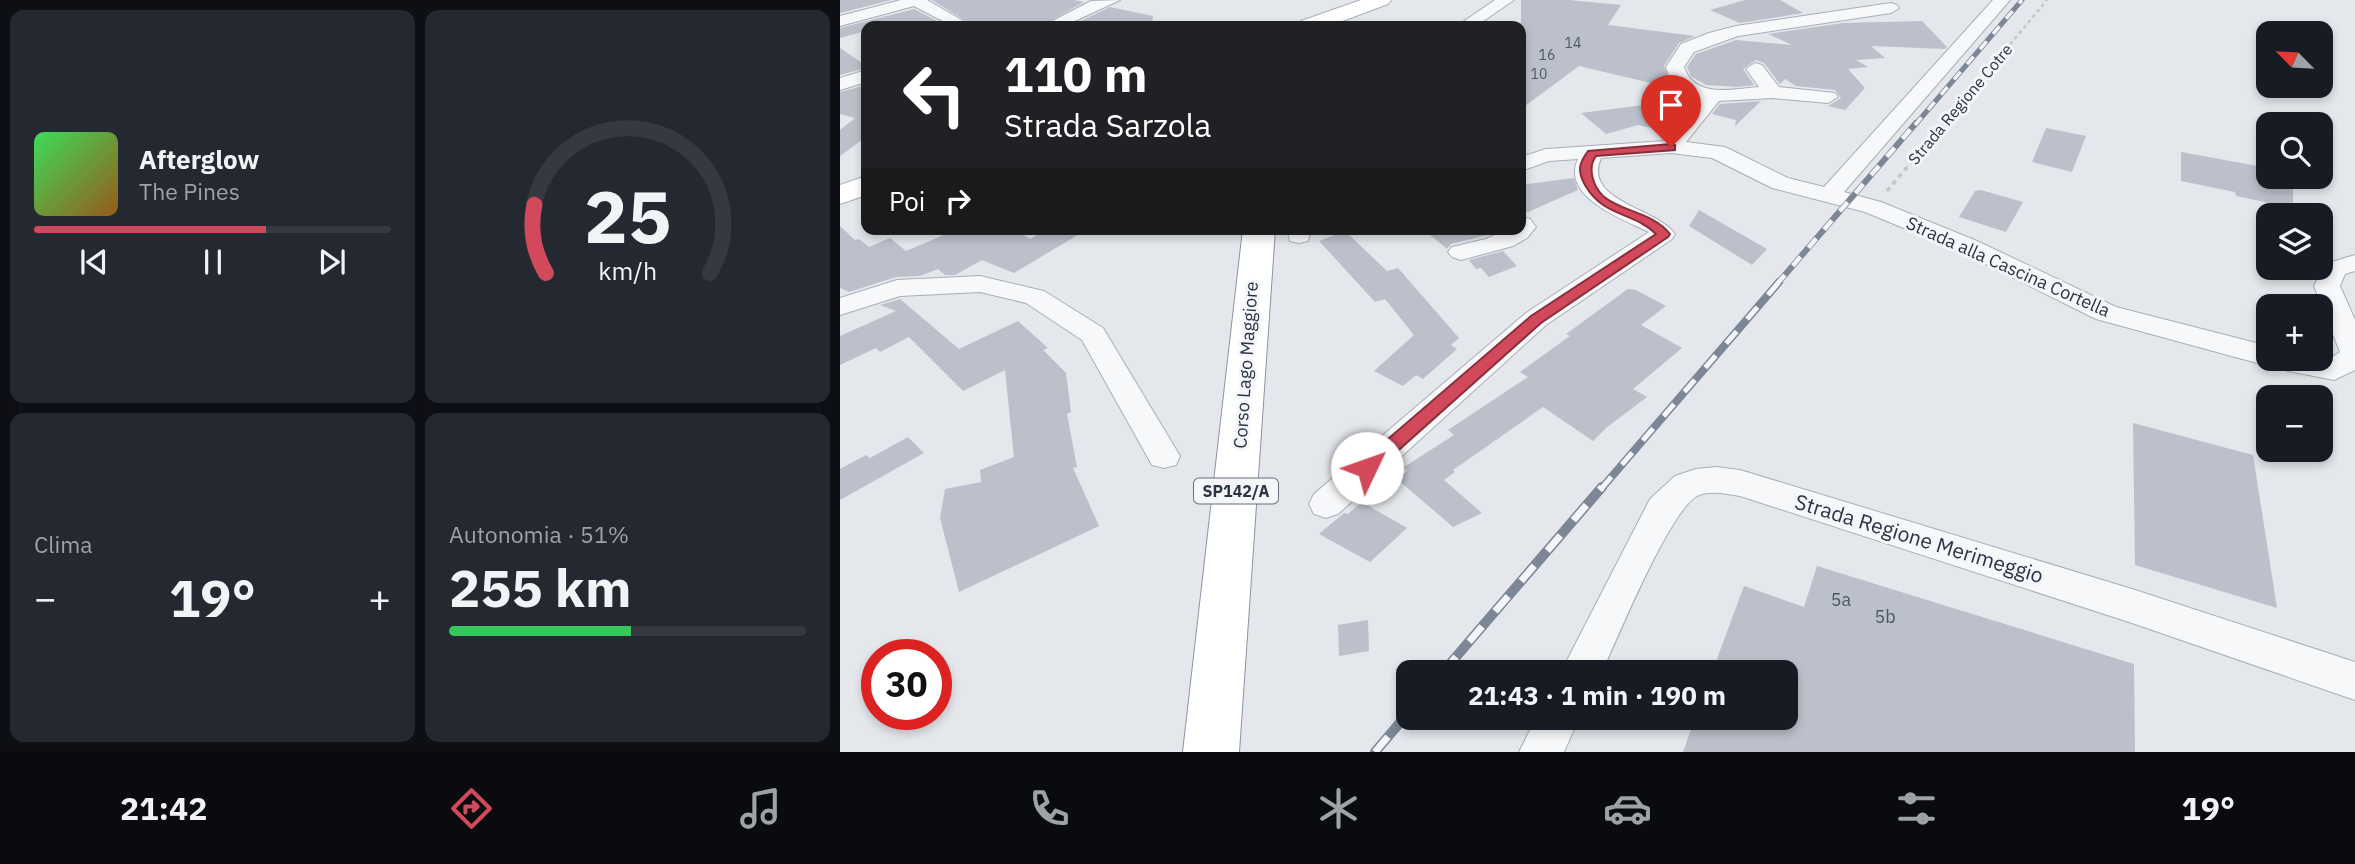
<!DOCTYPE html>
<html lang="it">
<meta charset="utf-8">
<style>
body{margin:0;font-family:"IBM Plex Sans",sans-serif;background:#242831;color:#f1f3f6;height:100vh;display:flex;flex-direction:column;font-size:26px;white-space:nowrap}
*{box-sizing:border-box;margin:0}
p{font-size:23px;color:#9ea1a6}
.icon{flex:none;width:38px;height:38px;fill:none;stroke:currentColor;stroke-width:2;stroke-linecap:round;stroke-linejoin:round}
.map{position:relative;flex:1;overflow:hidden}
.sheet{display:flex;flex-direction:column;gap:10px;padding:10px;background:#0d0f14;width:840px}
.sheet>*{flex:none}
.guide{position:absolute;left:21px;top:21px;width:665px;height:214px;border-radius:14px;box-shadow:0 4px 10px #0003;background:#202124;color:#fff;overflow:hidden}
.needle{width:46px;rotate:294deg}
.fabs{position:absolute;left:1416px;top:21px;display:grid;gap:14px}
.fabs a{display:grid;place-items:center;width:77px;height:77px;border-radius:14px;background:#171b24;box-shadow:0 4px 10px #0003;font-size:35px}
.speed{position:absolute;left:21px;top:639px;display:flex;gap:14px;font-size:35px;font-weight:700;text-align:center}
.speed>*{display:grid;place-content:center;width:91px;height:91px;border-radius:50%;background:#171b24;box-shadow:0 4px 10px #0003;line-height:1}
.speed .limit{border:10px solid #d22;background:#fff;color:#111}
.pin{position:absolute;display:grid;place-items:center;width:60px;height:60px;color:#fff;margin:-72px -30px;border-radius:50% 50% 50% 0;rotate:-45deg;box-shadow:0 0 7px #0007}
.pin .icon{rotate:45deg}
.me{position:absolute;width:77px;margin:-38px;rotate:48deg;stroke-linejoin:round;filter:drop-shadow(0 0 5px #0008)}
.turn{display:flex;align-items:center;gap:24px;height:147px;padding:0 28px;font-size:32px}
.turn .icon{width:91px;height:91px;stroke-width:2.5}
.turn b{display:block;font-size:49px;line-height:60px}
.then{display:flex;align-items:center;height:66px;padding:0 28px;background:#0003;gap:14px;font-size:26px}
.big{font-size:52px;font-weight:800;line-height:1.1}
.sheet .widget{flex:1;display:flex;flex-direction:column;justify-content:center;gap:10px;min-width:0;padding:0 24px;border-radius:14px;background:#242831}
.sheet .dial{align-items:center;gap:0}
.dial svg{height:182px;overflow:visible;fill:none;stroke:#363941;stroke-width:7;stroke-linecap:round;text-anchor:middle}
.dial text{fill:#f1f3f6;stroke:none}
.song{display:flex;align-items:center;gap:21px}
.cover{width:84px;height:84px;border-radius:10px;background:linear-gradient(135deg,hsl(130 70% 55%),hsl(30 70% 35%))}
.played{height:7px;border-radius:4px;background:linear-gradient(90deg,#d1495b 65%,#363941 65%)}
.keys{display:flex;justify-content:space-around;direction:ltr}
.heat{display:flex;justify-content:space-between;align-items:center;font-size:38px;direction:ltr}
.charge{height:10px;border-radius:5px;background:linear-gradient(90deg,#34c759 51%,#363941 0)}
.sheet .tiles{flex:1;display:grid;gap:10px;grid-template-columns:repeat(2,1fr)}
.trip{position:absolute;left:556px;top:660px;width:402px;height:70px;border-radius:14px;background:#171b24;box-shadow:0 4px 10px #0003;font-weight:800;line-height:70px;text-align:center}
.menu{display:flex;height:112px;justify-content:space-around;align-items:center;background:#090b0e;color:#9ea1a6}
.menu .icon{width:49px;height:49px}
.menu .active{color:#d1495b}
.menu b{font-size:32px;color:#f1f3f6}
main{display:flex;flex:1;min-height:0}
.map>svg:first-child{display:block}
.building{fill:#bbc0ca}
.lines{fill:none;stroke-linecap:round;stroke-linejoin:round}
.street-casing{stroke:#a9aeb7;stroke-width:2}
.secondary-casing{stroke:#a9aeb7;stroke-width:2}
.highway-casing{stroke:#8b94a3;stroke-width:2}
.path-far1{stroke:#c2c5cb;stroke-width:2.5;stroke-dasharray:3.5 3.5;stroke-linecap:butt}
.path{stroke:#c2c5cb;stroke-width:3.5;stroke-dasharray:4.5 4.5;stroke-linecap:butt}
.street{fill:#f7f8fa;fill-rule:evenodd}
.secondary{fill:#fff;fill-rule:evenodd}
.highway{fill:#fff;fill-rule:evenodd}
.rail-far3-casing{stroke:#7d8696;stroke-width:5}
.rail-far2-casing{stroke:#7d8696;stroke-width:6}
.rail-far1-casing{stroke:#7d8696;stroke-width:8}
.rail-casing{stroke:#7d8696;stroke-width:10}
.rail-far3{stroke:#f4f6f9;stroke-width:3.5;stroke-dasharray:10;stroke-linecap:butt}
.rail-far2{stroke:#f4f6f9;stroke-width:4.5;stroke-dasharray:12;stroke-linecap:butt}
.rail-far1{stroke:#f4f6f9;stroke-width:5;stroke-dasharray:16;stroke-linecap:butt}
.rail{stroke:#f4f6f9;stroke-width:7;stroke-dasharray:20;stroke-linecap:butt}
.route{fill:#d1495b;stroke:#882f3b;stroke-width:2}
.labels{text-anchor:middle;stroke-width:6;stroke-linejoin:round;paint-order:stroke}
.number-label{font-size:14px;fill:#4f5766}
.far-street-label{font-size:16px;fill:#2b3445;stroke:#f4f6f9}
.shield{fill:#f4f6f9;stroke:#676e7b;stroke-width:2}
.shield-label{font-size:16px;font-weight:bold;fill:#2b3445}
.street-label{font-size:18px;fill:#2b3445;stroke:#f4f6f9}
.near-number-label{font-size:18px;fill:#4f5766}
.near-street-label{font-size:21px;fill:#2b3445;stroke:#f4f6f9}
</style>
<main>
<section class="sheet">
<div class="tiles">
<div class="widget">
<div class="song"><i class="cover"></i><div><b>Afterglow</b><p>The Pines</p></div></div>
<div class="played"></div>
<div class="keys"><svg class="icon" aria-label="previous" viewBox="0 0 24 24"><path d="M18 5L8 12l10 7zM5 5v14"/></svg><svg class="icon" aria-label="pause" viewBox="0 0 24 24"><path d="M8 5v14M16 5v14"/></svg><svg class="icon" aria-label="next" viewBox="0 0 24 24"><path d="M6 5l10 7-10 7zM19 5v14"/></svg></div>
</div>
<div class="widget dial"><svg viewBox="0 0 100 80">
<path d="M14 69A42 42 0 1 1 86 69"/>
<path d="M14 69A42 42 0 0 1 9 39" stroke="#d1495b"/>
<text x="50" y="56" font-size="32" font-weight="700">25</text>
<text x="50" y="72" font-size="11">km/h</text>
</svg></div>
<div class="widget"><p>Clima</p>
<div class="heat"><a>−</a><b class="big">19°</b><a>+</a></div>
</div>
<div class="widget"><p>Autonomia · 51%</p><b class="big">255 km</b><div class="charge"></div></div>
</div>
</section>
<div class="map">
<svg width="1515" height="752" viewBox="0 0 1515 752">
<rect width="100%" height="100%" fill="#e4e7ec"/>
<!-- building -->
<path class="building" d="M0,0H51L0,13Z
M92,0H234L244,2L201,26H134Z
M681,0H729L781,5L768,25L855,36L839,43L824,66L829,80L836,89L739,66L681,109Z
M905,0H940L963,13L900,23L870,10Z
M270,7L313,16L312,26H230Z
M74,9L107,26H26V31L0,38V28Z
M1082,21L1107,47L1105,49L1031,46L1045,58L1016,60L1028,67L1008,69L1025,88L1005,110L988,106L1001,98L995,90L956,86L945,79L940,84L924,63L916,60L903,69L914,85L898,87L866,85L851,76L847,67L856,54L896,40L952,45L928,34L1003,23Z
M0,48L25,65L26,68L0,75Z
M26,85V137L0,156V130L15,118L0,114V92Z
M852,99L856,101L850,108L837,105L834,108L835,114L827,116L817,129L798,125L766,134L741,113Z
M921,101L895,126L896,120L872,114L880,104Z
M1206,128L1246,136L1232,172L1192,162Z
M1341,152L1428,168V177H1453V208L1396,196L1395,192L1341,181Z
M734,178L738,190L681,215V185Z
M1141,190L1183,202L1166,232L1119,217L1135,191Z
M859,210L927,249L912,265L849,226Z
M0,226L15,240L19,239L29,247L50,238L66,251L118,229H175L190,239L208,229L246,230L174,273L142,260L115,275H105L98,269L80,276L56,277L9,292L0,288Z
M583,229H643L648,235L611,244L607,249Z
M505,231L547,271L558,268L619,338L611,345L617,349L583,379L576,375L563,386L534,371L574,335L545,299L535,302L479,241Z
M663,251L677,266L649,277L641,268L636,269L629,260Z
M788,289L796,290L826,306L801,325L842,348L793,389L807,397L766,428L753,441L703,407L613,470L615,472L604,480L642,513L613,527L557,479L567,471L564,467L614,435L608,430L688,377L680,372L730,336L726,334Z
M60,299L119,349L178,321L208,348L203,350L226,373L231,412L227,414L237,467L233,468L259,526L119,592L100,518L105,489L141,482L140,470L174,457L165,370L123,391L69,337L40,352L36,348L0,365V336L56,311L40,305Z
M1293,423L1413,455L1437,608L1295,565Z
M68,437L84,453L0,500V469L26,455L30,458Z
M522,502L567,528L530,562L479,534L504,513L508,514Z
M977,566L1294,664L1295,752H843L855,718H947V672H872L904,586L964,607Z
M528,620L529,651L499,656L498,625Z"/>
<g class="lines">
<!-- street casing -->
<g class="street-casing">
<path id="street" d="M61,0H87L132,26H112L74,6L0,26V16Z
M280,0L224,26H203L251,1Z
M655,0H674L636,26H617Z
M1153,0H1170L1004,192L1041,202L1137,241L1276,307L1428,346V359H1489L1500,352L1474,286L1485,264L1515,255V271L1505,274L1500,286L1515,320V370L1494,380L1439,369L1256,319L1119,251L1025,212L932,188L872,158L831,153L761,158C742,201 817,208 835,234L832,239L706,325L498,514L486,518L474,514L469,504L474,494L686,313L809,232C784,220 720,197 738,159L709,161L681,171V157L706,149L825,141L860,100C842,93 831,85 826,67L841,44L869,33L896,26L1051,3L1057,5L1059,8L1051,13L898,36L854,52L844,67C855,99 893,89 919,87L906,69L915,63L922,65L939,87L995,93L998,97L988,103L933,98L879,101L846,142L885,147L948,178L984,187Z
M26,70V82L0,90V78Z
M681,217L690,219L696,227L687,238L673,246L621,260L612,257L608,252L612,247L646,239L667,229H681Z
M447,229H471L468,241L459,243L450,241Z
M140,276L204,291L263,328L340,456L336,465L324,468L312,465L242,340L186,303L140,292L60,296L0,315V298L57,280Z
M876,467L900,470L1292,589L1515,662V700L1292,623L900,496C887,494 869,490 857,496C829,512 778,637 762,672H721L810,499L835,476L856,469Z
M696,718H739L724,752H679Z"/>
</g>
<!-- secondary casing -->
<g class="secondary-casing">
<path id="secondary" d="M521,0H551L548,4L489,26H458L461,21Z
M26,176V195L0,204V185Z"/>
</g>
<!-- highway casing -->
<g class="highway-casing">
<path id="highway" d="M403,229H435L399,752H343Z"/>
</g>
<!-- path-far1 -->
<path class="path-far1" d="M1103,125L1207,0"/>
<!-- path -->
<path class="path" d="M1047,191L1104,123"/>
<!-- street -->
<use href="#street" class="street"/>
<!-- secondary -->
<use href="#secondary" class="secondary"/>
<!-- highway -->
<use href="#highway" class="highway"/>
<!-- rail-far3 casing -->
<g class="rail-far3-casing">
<path id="rail-far3" d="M1075,125L1182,0"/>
</g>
<!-- rail-far2 casing -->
<g class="rail-far2-casing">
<path id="rail-far2" d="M937,284L1076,123"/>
</g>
<!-- rail-far1 casing -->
<g class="rail-far1-casing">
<path id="rail-far1" d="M761,489L939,282"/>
</g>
<!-- rail casing -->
<g class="rail-casing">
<path id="rail" d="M603,672L762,487
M535,752L569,712"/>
</g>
<!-- rail-far3 -->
<use href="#rail-far3" class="rail-far3"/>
<!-- rail-far2 -->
<use href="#rail-far2" class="rail-far2"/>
<!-- rail-far1 -->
<use href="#rail-far1" class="rail-far1"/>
<!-- rail -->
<use href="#rail" class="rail"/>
</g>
<!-- route -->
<path class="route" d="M831,144L835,145V150L756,156C747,168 753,186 763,196C781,212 813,212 830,234L828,237L701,323L533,473H520L518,468L520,463L691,316L816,234C793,211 764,218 745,185C737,171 739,163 748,151Z"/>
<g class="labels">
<!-- number labels -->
<g class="number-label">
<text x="733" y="48">14</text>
<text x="707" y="60">16</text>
<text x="699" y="79">10</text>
</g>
<!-- far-street labels -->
<g class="far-street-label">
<text transform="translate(1120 104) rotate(-50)" y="6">Strada Regione Cotre</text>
</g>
<!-- shield labels -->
<rect class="shield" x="354" y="478.5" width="84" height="25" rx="5"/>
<g class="shield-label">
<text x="396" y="497">SP142/A</text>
</g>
<!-- street labels -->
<g class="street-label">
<text transform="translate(1168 267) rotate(24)" y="6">Strada alla Cascina Cortella</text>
<text transform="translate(406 365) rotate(-86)" y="6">Corso Lago Maggiore</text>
</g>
<!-- near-number labels -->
<g class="near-number-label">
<text x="1001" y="606">5a</text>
<text x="1045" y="623">5b</text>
</g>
<!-- near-street labels -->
<g class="near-street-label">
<text transform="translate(1079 539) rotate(17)" y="7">Strada Regione Merimeggio</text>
</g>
</g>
</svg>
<div class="fabs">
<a><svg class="needle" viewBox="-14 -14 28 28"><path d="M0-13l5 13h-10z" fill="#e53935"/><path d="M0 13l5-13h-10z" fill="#9ea1a6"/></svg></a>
<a><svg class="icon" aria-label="search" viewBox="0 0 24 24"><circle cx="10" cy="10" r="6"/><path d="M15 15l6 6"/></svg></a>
<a><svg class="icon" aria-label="layers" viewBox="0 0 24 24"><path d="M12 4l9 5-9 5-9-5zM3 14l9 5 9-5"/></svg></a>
<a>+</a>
<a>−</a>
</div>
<div class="speed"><div class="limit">30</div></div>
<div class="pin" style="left:831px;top:147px;background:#d93025"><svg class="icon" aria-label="arrive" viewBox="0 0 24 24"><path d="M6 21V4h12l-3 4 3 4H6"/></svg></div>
<svg class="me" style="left:527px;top:468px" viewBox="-20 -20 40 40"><circle r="19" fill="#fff"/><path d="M0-13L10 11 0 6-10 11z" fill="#d1495b"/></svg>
<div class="trip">21:43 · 1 min · 190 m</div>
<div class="guide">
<div class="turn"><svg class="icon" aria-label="left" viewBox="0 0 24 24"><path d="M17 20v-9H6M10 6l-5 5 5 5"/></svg><div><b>110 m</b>Strada Sarzola</div></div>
<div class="then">Poi<svg class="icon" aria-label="right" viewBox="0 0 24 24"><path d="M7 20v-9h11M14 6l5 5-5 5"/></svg></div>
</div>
</div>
</main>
<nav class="menu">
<b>21:42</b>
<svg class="icon active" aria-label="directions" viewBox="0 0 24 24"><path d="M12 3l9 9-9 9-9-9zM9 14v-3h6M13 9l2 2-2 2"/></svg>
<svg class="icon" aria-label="music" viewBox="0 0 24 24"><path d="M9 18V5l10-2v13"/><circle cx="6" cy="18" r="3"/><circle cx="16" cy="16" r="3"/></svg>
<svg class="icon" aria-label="phone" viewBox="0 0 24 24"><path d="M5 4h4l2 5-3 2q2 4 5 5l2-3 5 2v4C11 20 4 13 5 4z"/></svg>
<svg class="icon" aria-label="climate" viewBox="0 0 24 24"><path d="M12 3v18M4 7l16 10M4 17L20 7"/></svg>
<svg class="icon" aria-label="car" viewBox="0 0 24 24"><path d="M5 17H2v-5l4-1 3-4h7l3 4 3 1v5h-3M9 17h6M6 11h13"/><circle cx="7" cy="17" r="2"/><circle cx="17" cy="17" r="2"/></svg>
<svg class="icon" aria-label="filters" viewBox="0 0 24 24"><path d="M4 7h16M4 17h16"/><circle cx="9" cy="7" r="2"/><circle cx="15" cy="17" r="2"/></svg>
<b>19°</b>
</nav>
